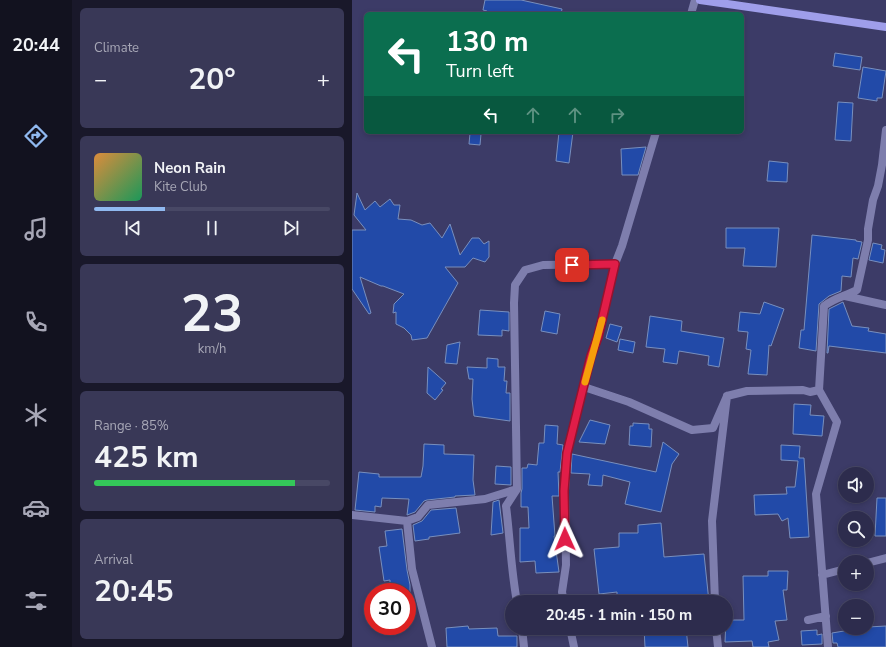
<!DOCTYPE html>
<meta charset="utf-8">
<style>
body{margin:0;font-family:"Nunito Sans",sans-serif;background:#393857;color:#f1f3f6;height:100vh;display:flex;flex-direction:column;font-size:15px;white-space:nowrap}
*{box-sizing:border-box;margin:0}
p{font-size:13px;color:#a7a7b6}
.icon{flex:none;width:22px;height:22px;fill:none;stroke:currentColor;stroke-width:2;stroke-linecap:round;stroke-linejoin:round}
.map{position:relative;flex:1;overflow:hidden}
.panel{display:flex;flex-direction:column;gap:8px;padding:8px;background:#19182a;width:280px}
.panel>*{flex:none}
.top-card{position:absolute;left:12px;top:12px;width:380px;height:122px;border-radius:6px;box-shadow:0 2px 6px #0003,0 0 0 1px #484865;background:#0b6e4f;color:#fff;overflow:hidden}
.buttons{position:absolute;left:486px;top:467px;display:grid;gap:8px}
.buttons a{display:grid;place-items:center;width:36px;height:36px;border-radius:50%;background:#2d2c4d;box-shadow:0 2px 6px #0003,0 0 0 1px #484865;font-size:20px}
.speed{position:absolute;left:12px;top:583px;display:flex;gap:8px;font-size:20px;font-weight:700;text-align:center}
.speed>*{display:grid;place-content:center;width:52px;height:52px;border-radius:50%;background:#2d2c4d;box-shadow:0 2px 6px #0003,0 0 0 1px #484865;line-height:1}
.speed .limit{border:6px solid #d22;background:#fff;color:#111}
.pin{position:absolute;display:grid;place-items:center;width:34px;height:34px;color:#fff;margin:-17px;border-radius:8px;box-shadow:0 2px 6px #0006}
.me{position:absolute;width:44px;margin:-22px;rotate:359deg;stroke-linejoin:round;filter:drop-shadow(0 0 3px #0008)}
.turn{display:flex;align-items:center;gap:14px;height:84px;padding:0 16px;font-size:18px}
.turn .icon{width:52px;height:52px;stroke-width:2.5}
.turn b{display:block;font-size:28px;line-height:34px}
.lanes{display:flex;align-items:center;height:38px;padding:0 16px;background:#0003;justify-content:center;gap:20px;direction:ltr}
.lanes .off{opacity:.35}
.big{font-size:30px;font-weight:700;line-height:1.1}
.panel .widget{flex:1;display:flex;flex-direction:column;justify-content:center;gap:6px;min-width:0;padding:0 14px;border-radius:6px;background:#393857}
.panel .dial{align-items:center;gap:0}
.dial b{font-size:52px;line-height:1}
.song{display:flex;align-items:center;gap:12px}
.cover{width:48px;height:48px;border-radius:6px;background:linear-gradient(135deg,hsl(30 70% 55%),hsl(150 70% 35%))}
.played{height:4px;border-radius:2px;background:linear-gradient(90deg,#90b9f0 30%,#484865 30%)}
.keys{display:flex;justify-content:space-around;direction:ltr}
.heat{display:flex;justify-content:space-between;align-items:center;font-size:22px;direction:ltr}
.charge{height:6px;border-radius:3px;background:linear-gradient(90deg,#34c759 85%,#484865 0)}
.trip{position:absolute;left:153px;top:595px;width:228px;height:40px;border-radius:20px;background:#2d2c4d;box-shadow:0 2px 6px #0003,0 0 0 1px #484865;font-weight:700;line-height:40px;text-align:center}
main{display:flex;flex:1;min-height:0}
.menu{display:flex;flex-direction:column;width:72px;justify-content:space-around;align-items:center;background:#12121f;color:#a7a7b6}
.menu .icon{width:28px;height:28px}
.menu .current{color:#90b9f0}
.menu b{font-size:18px;color:#f1f3f6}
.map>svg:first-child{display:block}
.building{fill:#224aa8;stroke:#788fbe}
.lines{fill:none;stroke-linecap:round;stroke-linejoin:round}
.minor{stroke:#7e7ead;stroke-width:8}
.secondary{stroke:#9f9eea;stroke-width:8}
.route-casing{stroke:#92132f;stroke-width:10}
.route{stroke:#e11d48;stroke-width:7}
.slow{stroke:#f59e0b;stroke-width:7}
</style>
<main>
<nav class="menu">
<b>20:44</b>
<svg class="icon current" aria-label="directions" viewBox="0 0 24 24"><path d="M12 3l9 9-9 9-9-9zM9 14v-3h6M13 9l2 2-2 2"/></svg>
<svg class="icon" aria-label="music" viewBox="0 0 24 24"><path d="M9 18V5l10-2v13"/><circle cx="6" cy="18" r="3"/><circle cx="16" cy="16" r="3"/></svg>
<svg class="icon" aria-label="phone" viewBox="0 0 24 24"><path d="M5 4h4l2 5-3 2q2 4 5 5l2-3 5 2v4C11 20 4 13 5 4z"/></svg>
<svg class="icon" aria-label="climate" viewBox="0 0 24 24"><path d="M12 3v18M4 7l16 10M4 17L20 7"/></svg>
<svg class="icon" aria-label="car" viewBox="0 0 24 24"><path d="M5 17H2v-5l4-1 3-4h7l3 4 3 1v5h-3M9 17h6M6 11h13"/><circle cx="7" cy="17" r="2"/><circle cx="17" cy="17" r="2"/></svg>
<svg class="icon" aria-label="filters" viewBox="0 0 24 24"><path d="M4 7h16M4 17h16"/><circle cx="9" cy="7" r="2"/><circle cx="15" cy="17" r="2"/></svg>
</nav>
<section class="panel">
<div class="widget"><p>Climate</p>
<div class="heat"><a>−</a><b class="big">20°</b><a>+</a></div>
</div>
<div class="widget">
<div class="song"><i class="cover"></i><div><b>Neon Rain</b><p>Kite Club</p></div></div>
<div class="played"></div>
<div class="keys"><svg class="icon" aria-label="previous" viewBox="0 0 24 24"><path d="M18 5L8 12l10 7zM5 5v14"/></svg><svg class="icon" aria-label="pause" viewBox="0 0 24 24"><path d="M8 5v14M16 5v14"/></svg><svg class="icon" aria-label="next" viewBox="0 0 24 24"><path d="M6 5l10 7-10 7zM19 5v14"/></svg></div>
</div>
<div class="widget dial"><b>23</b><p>km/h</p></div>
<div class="widget"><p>Range · 85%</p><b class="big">425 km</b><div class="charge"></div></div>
<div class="widget"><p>Arrival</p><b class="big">20:45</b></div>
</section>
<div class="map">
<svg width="534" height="647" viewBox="0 0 534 647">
<rect width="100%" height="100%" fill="#3c3b67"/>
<!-- building -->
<path class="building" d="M133,0H169L210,9L209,14H134L135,11L131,10Z
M483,53L510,57L508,70L481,66Z
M511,67L534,71L530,98H525V101L506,98Z
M486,102L501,103L499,141L483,140Z
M207,132H221L217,163L204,161Z
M118,133L129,134L128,145L117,144Z
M294,147L286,175H270L269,149Z
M417,161L436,163L435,182L415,181Z
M5,193L13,210L23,201L28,207L38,199L42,205H48L46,219L59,220L70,225L78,223L90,238L98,224L108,255L120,238H127L132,244L137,241V257L133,262L121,258L113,267H93L106,283L75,338L60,340L59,335L52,328L44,324V312L41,313L42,304L52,294L31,286H29L8,277L19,313L17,314L0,289V230H14L2,215Z
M374,228H427L424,267L391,266L393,248H374Z
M460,235L504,240V241L510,242L506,259L501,258L499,277L490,276L489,291L477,296L467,304L464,351L447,348L449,330H452Z
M521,243L530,245L529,249L533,250L531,263L517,260Z
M412,302L432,309L419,346L417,345L415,375L396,374L399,350L394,349L396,332L386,331L388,312L408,314Z
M491,302L500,326L517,328L516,331L534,334V353L477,346L476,353H475L477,309Z
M128,310L157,312V331L150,330V336L126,335Z
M193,311L208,314L205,334L189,331Z
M298,316L330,321L329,331L372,338L367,367L356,365L357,356L327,351L325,364L311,362L313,349L294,347Z
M258,324L270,327L265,342L254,338Z
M268,339L283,342L281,353L266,350Z
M108,342L105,364L93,363L95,345Z
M135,358L146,359V367H153L152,381H155L154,393H158V421L122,416L120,399L121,379H117L115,367L135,368Z
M76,367L94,383L89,389L91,390L83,400L75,393Z
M442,404L459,405L458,415L472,416L470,436L441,434Z
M238,420L258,425L253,444L227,442Z
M281,423L297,424V429H300L299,447L277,445L278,426H281Z
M193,425L206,426L205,444L211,445L208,472H206L207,496H200L203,536H202L207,572L184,573L183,561L168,562V528H177L176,507H169V493L170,489V468H175L176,464L185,465L187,443H192Z
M311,442L327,454L320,464L309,512L273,504L278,482L251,475L250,486L236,485L238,474L219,473L220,454L304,472Z
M72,444L92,445V454L122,455L121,480L123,495L103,496V497L75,500L72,501L63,512L55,515L57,499L30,498L29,507L23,506V512L3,510L7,472L27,474V477H69L71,466Z
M429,445L448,446L447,458H452L457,537L438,538L436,518L430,521L426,514L403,515L402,495L435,494L434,487H443L446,461L429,460Z
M144,466L159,467V485L143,484Z
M525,498H534V536H523Z
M147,500L151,533L139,535L141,502Z
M104,508L108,533L77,537V539L63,541L61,525L70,521L79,510Z
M309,523L312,557L352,554L357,602H291V600L265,601V592L247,594L242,549L267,547V533H286V525Z
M50,529L55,570L58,585V592H38V580L32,581L27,547L35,546L33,531Z
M416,571H436L435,590H431L435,620L423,621L427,640L416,642L417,647H401L400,641L373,642L374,620H392L391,576H416Z
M116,626L117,629L145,628L146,636H165V647H95L94,628Z
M534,626V647H486L485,643H481L480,633L498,630V628Z
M292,628H334L336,647H293Z
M465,630V635L470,634V644L450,645L449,631Z"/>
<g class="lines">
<!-- minor -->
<path class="minor" d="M339,14L343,0
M493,296L534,305
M232,387L277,402L340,430L361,428L375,396L360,521L363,602
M375,396L395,391L451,390L458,392L467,390
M0,515L55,521L66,517L76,505L133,499L165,489
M55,521L60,569L80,647
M515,563L534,558
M470,575L493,569
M165,602C159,570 158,538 154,506L165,489L162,303L163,285L173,270L191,265L263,264
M212,602L210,592L214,565L213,491L215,453L239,356L246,337L263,264L270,246L304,132
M456,620L474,616
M170,628L172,647
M218,628L222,647
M364,628L366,647
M476,647L464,494L485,422L467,390L472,306C482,298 493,296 505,290L516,240V229L521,200L526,186L530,165L534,130"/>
<!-- secondary -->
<path class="secondary" d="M348,0L534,27"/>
</g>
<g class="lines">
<!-- route casing -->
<g class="route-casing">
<path id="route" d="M213,539L212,491L215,453L239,356L246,337L263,264L220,265"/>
</g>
<!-- route -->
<use href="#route" class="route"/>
<!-- slow -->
<path class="slow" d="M233,382L250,320"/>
</g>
</svg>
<div class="buttons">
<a><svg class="icon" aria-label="sound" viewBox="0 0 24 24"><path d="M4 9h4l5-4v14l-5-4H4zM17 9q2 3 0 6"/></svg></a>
<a><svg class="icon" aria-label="search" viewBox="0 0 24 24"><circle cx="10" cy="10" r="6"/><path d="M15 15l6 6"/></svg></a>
<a>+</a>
<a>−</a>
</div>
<div class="speed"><div class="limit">30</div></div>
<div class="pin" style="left:220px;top:265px;background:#d93025"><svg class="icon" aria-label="arrive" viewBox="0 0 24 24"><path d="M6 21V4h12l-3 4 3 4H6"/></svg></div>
<svg class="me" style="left:213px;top:539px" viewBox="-20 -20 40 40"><path d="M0-17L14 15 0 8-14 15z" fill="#e11d48" stroke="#fff" stroke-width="4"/></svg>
<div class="trip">20:45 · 1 min · 150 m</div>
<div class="top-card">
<div class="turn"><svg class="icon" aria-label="left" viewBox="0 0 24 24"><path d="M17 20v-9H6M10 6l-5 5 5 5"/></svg><div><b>130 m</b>Turn left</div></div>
<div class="lanes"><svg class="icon" aria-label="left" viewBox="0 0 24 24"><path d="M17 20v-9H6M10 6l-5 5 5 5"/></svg><svg class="icon off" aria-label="ahead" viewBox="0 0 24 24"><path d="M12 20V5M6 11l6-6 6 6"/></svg><svg class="icon off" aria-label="ahead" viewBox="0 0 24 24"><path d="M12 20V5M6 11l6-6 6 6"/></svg><svg class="icon off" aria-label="right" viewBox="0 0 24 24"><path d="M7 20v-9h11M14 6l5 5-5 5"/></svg></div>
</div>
</div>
</main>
